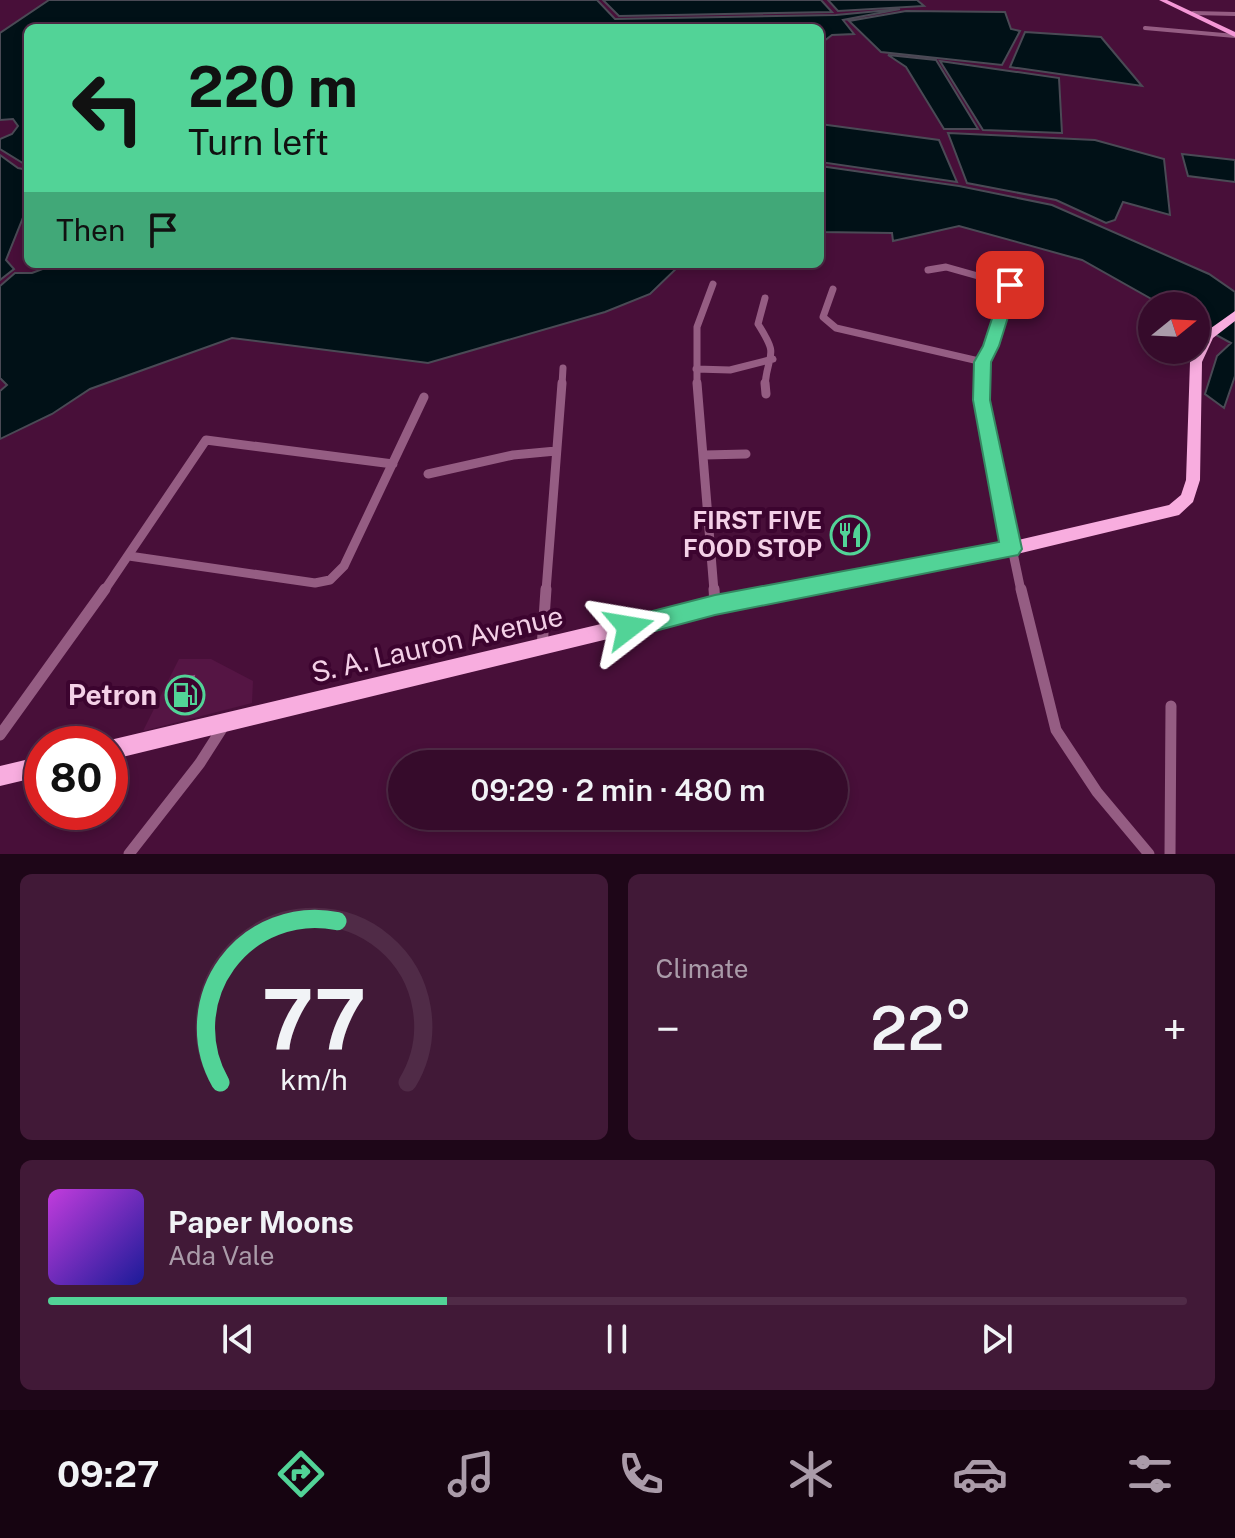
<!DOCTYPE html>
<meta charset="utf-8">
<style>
body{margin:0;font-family:"Public Sans",sans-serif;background:#411937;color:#f1f3f6;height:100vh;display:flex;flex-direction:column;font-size:30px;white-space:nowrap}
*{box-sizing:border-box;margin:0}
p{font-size:26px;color:#aa9ba9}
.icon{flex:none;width:44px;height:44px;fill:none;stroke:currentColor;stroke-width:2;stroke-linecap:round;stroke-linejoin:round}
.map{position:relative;height:854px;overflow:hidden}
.details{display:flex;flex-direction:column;gap:20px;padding:20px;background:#1e0618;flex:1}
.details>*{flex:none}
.hud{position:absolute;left:24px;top:24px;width:800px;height:244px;border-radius:12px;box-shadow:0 4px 12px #0003,0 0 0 2px #502b47;background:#52d397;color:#111;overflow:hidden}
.needle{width:52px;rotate:72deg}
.controls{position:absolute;left:1138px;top:292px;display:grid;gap:16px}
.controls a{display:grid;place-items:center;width:72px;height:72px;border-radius:50%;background:#360b2b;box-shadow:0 4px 12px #0003,0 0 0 2px #502b47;font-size:40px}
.speed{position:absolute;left:24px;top:726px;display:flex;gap:16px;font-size:40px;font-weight:700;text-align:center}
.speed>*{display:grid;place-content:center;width:104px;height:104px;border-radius:50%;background:#360b2b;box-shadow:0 4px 12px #0003,0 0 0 2px #502b47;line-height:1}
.speed .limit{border:12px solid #d22;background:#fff;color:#111}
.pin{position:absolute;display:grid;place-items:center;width:68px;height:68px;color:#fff;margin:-34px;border-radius:16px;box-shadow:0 4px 12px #0006}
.me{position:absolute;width:88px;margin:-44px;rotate:76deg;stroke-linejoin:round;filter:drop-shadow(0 0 6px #0008)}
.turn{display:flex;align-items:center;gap:28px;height:168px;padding:0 32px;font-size:36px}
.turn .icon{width:104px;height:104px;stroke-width:2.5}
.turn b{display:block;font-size:56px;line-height:68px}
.then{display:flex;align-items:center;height:76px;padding:0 32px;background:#0003;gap:16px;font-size:30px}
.big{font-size:60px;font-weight:600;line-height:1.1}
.details .tile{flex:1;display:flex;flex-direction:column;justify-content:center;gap:12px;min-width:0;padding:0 28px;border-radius:12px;background:#411937}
.details .dial{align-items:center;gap:0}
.dial svg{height:208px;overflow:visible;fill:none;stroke:#502b47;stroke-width:7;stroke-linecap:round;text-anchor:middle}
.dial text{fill:#f1f3f6;stroke:none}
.song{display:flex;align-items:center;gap:24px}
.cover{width:96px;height:96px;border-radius:12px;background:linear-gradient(135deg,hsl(290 70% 55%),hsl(240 70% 35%))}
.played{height:8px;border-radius:4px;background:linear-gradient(90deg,#52d397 35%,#502b47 35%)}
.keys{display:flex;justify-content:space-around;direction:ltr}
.heat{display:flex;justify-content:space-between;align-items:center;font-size:44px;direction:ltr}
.details .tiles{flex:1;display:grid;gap:20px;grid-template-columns:1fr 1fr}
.tile:last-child{grid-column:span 2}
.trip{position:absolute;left:388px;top:750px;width:460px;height:80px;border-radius:40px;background:#360b2b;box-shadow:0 4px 12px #0003,0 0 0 2px #502b47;font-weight:600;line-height:80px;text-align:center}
.tab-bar{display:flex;height:128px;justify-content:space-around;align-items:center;background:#160411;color:#aa9ba9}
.tab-bar .icon{width:56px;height:56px}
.tab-bar .active{color:#52d397}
.tab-bar b{font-size:36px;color:#f1f3f6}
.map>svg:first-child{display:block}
.built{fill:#551544}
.water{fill:#011117;stroke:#4a4a55;stroke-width:2}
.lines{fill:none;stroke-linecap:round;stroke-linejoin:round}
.minor-far3{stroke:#955d83;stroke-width:4}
.minor-far2{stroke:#955d83;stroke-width:7}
.minor-far1{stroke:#955d83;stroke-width:9}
.minor{stroke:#955d83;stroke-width:11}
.primary{fill:#f497d6;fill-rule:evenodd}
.trunk{fill:#f8addf;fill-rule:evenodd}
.shaded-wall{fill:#590d47}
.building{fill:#7c2c6a;stroke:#8f467d;stroke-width:2}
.route{fill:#52d397;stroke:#358962;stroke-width:2}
.labels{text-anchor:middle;stroke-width:8;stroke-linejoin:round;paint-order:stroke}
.poi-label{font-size:24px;font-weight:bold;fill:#f4d0e7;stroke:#3c042f;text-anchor:end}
.near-street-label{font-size:28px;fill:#f4d0e7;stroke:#3c042f}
.near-poi-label{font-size:28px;font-weight:bold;fill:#f4d0e7;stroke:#3c042f;text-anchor:end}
</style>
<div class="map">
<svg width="1235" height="854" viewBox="0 0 1235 854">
<rect width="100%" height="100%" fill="#480f39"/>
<!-- built -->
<path class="built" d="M179,659H211L253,681L252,703L143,731Z"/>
<!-- water -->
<path class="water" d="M49,0H597L615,19L836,15L900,9L843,20L854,34L832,35L820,44V28H28L26,165L0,149V139L12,134L18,126L13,119L0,120V33Z
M603,0H821L832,12L619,16Z
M828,0H917L924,6L838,11Z
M906,11L1005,12L1011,29L1020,31L1002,65L881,52L849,21Z
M1025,32L1101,37L1142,86L1010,67Z
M888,55L936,60L978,129H944L906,67Z
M940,61L1059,78L1062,133L983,130Z
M820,124L939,140L957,182L820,162Z
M948,133L1095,140L1164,159L1170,215L1123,202L1115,220L1106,223L1056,200L967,183Z
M1182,154L1235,160V182L1188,176Z
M0,155L18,168L28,170V205L6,260L14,269L0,280Z
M820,166L959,186L1052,205L1209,274L1235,292V376L1224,408L1205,394L1217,356L1231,343L1196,324V306H1164L1082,260L959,226L893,241L892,233L820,232Z
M56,264H681L650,294L605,312L428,363L232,338L90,389L52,414L0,439V391L7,385L0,378V286L15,273H32Z"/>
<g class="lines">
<!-- minor-far3 -->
<path class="minor-far3" d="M1193,13L1235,14
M1145,28L1235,36"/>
<!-- minor-far2 -->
<path class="minor-far2" d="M928,270L946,267L1010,285L983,362L982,385
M833,289L823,317L836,328L983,362
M696,369L730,370L773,359
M562,385L563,368
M697,385V327L713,284
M765,385C768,350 780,359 758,324L765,298"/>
<!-- minor-far1 -->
<path class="minor-far1" d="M697,383L714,591
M765,383L766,394
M982,383L981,400L1021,591
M705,455L746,454
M428,474L513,455L556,451
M129,556L315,583L330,580L344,566L424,397
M104,591L206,440L393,464
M546,591L562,383"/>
<!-- minor -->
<path class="minor" d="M714,589L715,604
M1021,589L1056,730L1097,792L1149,854
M542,648L546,589
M0,735L105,589
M129,854L200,763L223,727
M1170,854L1171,706"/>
<!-- primary -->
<path class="primary" d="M1159,0H1167L1235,32V37Z"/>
<!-- trunk -->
<path class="trunk" d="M1235,311V321L1213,338L1202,362L1200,480L1193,502L1179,515L984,562L715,613L110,760V744H103L110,740L715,597L984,548L1169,505L1181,495L1186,480L1190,362L1204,333Z
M42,756V776L0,786V766Z"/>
</g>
<!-- shaded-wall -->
<path class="shaded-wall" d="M194,676L198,680L195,700L172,705L168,701Z"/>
<!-- building -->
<path class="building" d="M194,676L190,697L168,701L172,680Z"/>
<!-- route -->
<path class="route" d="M1010,280L1018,285L999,346L991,362L990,400L1022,549L1018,555L715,615L629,638L621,635L617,627L621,619L715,595L999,542L973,400L974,362L983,346L1003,285Z"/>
<!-- icons -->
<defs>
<g id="restaurant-ring" transform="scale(2)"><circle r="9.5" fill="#3c042f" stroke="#52d397" stroke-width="1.5"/><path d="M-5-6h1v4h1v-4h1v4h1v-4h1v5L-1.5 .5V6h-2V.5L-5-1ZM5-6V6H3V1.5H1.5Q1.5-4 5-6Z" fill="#52d397"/></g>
<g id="fuel-ring" transform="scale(2)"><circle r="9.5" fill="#3c042f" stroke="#52d397" stroke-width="1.5"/><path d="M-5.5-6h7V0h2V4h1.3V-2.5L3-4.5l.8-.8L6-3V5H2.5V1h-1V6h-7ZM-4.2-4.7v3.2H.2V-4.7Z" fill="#52d397"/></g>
</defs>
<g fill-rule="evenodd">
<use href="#restaurant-ring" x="850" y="535"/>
<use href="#fuel-ring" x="185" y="695"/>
</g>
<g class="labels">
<!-- poi labels -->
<g class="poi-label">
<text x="822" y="529">FIRST FIVE<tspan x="822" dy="28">FOOD STOP</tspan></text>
</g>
<!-- near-street labels -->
<g class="near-street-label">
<text transform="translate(437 644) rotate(-13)" y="10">S. A. Lauron Avenue</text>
</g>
<!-- near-poi labels -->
<g class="near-poi-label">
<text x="157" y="705">Petron</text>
</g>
</g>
</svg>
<div class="controls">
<a><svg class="needle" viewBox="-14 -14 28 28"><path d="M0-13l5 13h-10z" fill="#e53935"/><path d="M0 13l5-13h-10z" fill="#aa9ba9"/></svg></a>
</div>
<div class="speed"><div class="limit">80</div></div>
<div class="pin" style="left:1010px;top:285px;background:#d93025"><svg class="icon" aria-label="arrive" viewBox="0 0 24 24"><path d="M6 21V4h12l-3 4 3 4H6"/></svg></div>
<svg class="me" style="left:629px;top:627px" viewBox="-20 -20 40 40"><path d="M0-17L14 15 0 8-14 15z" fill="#52d397" stroke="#fff" stroke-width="4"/></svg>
<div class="trip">09:29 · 2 min · 480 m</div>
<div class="hud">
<div class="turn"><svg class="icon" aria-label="left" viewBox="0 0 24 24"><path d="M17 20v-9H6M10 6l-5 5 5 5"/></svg><div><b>220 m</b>Turn left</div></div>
<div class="then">Then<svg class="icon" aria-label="arrive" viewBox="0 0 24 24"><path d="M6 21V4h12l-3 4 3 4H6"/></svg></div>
</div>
</div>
<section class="details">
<div class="tiles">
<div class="tile dial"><svg viewBox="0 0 100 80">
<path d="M14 69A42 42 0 1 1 86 69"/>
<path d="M14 69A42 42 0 0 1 59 7" stroke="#52d397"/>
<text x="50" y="56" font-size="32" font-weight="700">77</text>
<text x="50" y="72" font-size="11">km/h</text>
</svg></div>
<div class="tile"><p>Climate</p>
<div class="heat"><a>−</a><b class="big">22°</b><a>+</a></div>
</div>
<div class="tile">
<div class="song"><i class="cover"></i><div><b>Paper Moons</b><p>Ada Vale</p></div></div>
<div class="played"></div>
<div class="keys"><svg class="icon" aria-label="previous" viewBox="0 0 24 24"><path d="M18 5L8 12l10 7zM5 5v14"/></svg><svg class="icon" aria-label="pause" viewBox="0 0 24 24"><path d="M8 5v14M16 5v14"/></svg><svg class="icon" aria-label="next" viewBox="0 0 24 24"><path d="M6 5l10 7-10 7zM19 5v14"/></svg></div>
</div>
</div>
</section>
<nav class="tab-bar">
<b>09:27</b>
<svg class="icon active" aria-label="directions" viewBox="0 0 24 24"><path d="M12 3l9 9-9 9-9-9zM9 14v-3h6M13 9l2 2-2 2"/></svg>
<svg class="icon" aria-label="music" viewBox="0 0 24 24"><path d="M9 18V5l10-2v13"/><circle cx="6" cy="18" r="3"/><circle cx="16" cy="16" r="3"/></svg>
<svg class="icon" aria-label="phone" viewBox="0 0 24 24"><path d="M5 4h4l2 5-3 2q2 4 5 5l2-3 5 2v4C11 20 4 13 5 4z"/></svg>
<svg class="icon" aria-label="climate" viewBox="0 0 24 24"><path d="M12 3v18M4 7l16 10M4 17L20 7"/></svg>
<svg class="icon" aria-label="car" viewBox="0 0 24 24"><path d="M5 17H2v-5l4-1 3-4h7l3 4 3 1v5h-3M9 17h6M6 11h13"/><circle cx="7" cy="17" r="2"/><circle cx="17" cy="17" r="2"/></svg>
<svg class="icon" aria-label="filters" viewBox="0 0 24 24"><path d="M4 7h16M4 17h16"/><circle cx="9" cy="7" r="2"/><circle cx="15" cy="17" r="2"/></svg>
</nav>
